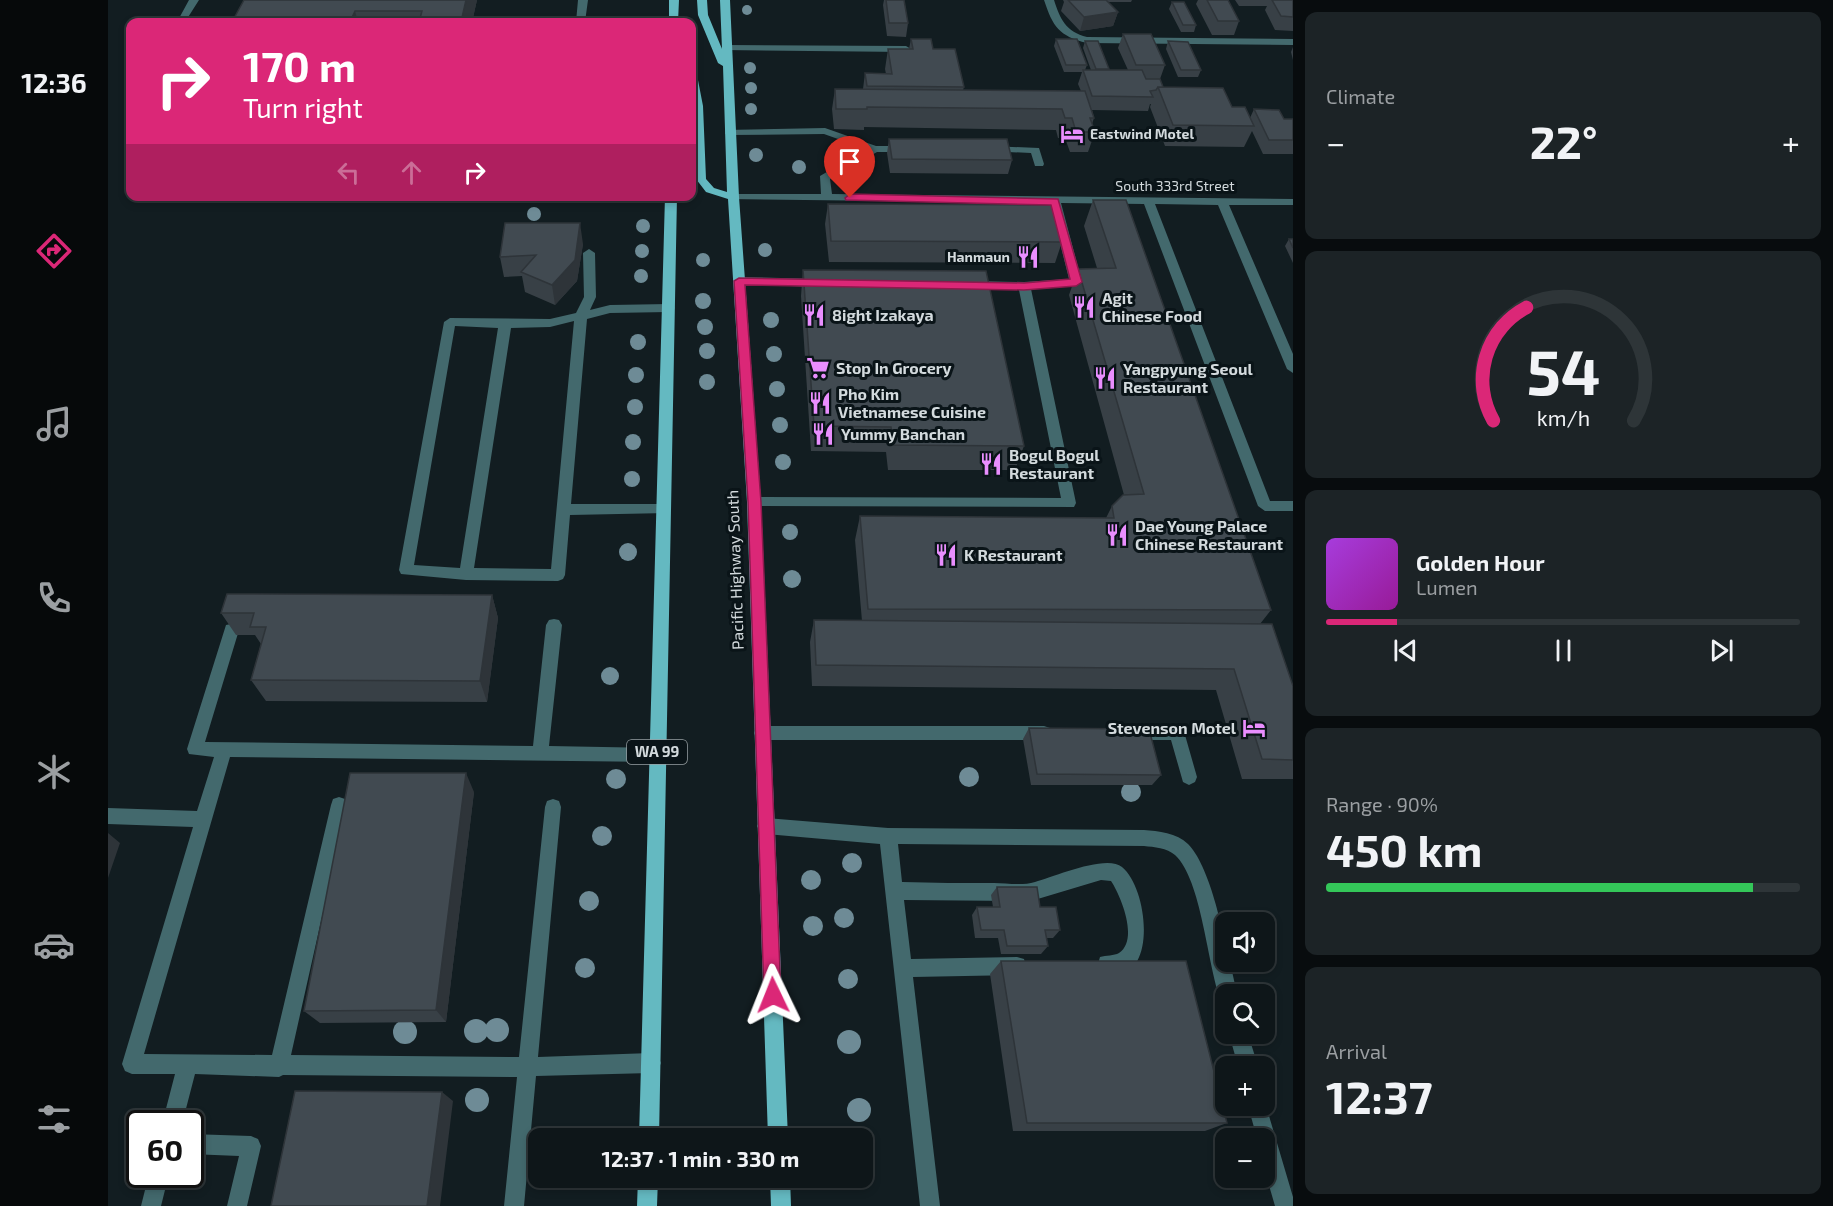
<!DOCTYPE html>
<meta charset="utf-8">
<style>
body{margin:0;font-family:"Exo 2",sans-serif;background:#1c2326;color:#f1f3f6;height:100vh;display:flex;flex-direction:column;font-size:22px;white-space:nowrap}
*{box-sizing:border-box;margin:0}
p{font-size:20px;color:#9b9fa2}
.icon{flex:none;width:33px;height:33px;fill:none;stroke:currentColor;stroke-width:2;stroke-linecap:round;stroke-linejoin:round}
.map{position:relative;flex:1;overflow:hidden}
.sheet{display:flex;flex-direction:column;gap:12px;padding:12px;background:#080c0e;width:540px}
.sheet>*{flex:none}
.banner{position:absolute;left:18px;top:18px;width:570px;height:183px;border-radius:12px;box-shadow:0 3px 9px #0003,0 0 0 2px #2e3538;background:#db2777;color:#fff;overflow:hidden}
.tools{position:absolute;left:1107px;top:912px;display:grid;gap:12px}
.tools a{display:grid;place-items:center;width:60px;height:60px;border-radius:12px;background:#0e1619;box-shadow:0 3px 9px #0003,0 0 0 2px #2e3538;font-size:30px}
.speed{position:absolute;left:18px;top:1110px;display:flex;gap:12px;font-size:30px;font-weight:700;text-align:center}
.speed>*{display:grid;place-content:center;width:78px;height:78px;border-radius:50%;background:#0e1619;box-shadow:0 3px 9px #0003,0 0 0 2px #2e3538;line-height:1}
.speed .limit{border:3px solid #111;border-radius:9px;background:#fff;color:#111}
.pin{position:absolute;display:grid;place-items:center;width:51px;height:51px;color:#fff;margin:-62px -26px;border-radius:50% 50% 50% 0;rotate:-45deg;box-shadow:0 0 6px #0007}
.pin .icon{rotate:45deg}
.me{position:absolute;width:66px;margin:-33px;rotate:358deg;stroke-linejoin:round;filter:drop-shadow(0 0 4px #0008)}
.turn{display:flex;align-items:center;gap:21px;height:126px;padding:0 18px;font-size:27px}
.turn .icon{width:78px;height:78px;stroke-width:2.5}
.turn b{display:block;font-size:42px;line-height:51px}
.lanes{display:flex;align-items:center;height:57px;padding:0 18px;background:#0003;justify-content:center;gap:30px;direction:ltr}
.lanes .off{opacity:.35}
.big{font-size:45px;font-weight:700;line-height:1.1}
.sheet .widget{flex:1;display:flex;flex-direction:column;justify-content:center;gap:9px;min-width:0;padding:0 21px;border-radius:12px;background:#1c2326}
.sheet .dial{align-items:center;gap:0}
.dial svg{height:156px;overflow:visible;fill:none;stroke:#2e3538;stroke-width:7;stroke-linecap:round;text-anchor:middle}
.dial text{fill:#f1f3f6;stroke:none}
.song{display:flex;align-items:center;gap:18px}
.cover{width:72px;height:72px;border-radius:9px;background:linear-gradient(135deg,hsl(280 70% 55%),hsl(300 70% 35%))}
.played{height:6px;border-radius:3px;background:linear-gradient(90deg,#db2777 15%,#2e3538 15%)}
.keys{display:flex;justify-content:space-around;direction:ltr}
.heat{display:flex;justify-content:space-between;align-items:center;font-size:33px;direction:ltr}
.charge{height:9px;border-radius:4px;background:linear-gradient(90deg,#34c759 90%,#2e3538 0)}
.trip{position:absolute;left:420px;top:1128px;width:345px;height:60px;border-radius:12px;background:#0e1619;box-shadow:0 3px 9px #0003,0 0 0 2px #2e3538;font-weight:700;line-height:60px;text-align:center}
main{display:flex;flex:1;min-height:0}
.tab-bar{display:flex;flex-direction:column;width:108px;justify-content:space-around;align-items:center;background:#06090a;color:#9b9fa2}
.tab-bar .icon{width:42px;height:42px}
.tab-bar .on{color:#db2777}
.tab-bar b{font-size:27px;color:#f1f3f6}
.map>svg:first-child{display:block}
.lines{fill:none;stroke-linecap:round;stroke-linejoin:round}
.minor{fill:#43696d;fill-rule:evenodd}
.major{fill:#64b9c1;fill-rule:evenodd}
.tree{fill:#6e8b96}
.wall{fill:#384046}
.shaded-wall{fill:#2e3439}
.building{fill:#414a51;stroke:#2e3439;stroke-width:1.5}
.route{fill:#db2777;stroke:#8e194d;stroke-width:1.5}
.labels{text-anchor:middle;stroke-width:6;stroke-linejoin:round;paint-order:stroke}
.far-poi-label{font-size:14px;font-weight:bold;fill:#d3dadd;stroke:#0a1418;text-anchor:start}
.far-street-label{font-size:14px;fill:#d3dadd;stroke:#0a1418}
.shield{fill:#0a1418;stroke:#979fa2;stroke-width:1.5}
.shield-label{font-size:15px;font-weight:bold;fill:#d3dadd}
.poi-label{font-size:16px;font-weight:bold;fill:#d3dadd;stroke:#0a1418;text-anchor:start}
.street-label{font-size:16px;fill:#d3dadd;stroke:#0a1418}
</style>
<main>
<nav class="tab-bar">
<b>12:36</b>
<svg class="icon on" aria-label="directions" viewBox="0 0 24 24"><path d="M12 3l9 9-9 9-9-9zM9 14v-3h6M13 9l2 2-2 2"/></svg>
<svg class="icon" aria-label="music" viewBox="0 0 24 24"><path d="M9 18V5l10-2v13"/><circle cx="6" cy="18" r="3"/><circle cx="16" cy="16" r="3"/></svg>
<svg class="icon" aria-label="phone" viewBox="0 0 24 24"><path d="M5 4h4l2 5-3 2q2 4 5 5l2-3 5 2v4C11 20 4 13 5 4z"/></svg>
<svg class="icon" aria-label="climate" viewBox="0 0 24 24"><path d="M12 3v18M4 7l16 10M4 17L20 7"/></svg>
<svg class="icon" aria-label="car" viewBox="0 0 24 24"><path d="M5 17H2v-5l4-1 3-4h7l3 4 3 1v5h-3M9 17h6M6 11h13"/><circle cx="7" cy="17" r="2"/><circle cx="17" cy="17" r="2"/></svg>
<svg class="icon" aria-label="filters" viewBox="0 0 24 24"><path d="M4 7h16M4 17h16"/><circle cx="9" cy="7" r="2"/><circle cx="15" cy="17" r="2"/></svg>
</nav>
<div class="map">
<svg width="1185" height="1206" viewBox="0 0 1185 1206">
<rect width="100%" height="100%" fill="#121d21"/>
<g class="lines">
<!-- minor -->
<path class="minor" d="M81,0H91L77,22H69Z
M470,0H480L477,22H468Z
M936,0H946C952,19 958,32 979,37L1185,39V45L979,43C951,36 945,27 936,0Z
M618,45L798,46L803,49L798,52L615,50L613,48Z
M717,128L768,146H798L803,149L798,152H769L722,179L724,194L1185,199V205H1121L1185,354V373L1179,369L1110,205L1047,204L1162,501H1185V511H1157L1150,506L1036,204L953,203L974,282L968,286L923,289L968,503L966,507L641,506L639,502L646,497L953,498L911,290L862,289L856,285L862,281L916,282L961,279L942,203L621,199V195L625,194H713L712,176L758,149L716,134L621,135L617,134V130Z
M882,146L931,148L936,164L935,166H927L923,153L878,151V147Z
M481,249L487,253L488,297L482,310L502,305L561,304L567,308L561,312L502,313L479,319L463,504H555L562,509L560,513L462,515L457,575L455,579L450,581L358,580L293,574L291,570L336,322L342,318L442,319L468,313L476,297L475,253ZM466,321L443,569L366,568L403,328L442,327ZM347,326L390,328L352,568L306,565Z
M631,277L712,279L718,283L712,287L627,284V278Z
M446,619L451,620L454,625L441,746L549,748L555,750L557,755L555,760L549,762L122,757L36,1054L164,1055L223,805L225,799L231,797L237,799L239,805L183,1055L411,1057L437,807L439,801L445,799L451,801L453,807L430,1057L543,1053L550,1056L553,1063L550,1070L543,1073L428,1076L416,1206H396L409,1077L175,1075L171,1077L87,1074L74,1124H54L67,1074H24L17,1071L14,1064L85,827L0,824V808L89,811L106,757L81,754L79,749L118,625L123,624L128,625L131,630L97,742L425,746L438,625L441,620Z
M654,726H936L942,728L944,733L942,738L936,740H654L648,738L646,733L648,728Z
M1023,726H1069L1075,728L1089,777L1087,782L1081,785L1075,782L1063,740H1023L1017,738L1015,733L1017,728Z
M658,818L780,828L1036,830C1050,831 1069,833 1080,844C1100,863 1118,934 1118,962H1122L1129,994H1118V1002L1113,1001C1099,965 1094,880 1067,855C1059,848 1046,847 1036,846L790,844L794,882C825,883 855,883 886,883C898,883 914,886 927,882C946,877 998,854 1014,867C1043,891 1050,994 992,971L990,964L992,957C998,955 1006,956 1011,953C1031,940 1013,896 1003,881L993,880L923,901L796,900L803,959L909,957L916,959L918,966L916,973L909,975L805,977L832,1206H812L772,844L658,834L652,832L649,826L652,820Z
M1121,1034H1140L1150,1066H1130Z
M1156,1099L1185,1197V1206H1167L1156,1168V1138H1149L1140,1106H1156Z
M82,1134L143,1136L150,1139L153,1146L139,1206H119L131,1156L82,1154Z
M41,1174H61L53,1206H33Z"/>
<!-- major -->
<path class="major" d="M561,0H571L570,22H561Z
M589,0H599L600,15L614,49L612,0H622L631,197L653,502L680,1138H660L639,502L620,199L598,192L588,179L584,72L589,75L595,106L598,179L606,188L619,192L615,66L610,63L590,15Z
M557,196H569L551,1138H531Z
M530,1178H550L549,1206H529Z
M662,1178H682L683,1206H663Z"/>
</g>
<!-- trees -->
<g class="tree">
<circle cx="639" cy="10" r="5"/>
<circle cx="642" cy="68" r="6"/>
<circle cx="643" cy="88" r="6"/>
<circle cx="643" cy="109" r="6"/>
<circle cx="648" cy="155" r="7"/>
<circle cx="691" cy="167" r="7"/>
<circle cx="426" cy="214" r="7"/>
<circle cx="535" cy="226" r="7"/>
<circle cx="657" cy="250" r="7"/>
<circle cx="534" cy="251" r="7"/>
<circle cx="595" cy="260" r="7"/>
<circle cx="533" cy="276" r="7"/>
<circle cx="595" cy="301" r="8"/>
<circle cx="663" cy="320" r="8"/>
<circle cx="597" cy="327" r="8"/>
<circle cx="530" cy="342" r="8"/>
<circle cx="599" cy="351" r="8"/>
<circle cx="666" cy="354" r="8"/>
<circle cx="528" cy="375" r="8"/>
<circle cx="599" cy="382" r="8"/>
<circle cx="669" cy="389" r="8"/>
<circle cx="527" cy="407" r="8"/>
<circle cx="672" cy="425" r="8"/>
<circle cx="525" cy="442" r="8"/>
<circle cx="675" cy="462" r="8"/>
<circle cx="524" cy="479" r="8"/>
<circle cx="682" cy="532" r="8"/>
<circle cx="520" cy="552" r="9"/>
<circle cx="684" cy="579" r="9"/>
<circle cx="502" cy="676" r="9"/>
<circle cx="861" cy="777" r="10"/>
<circle cx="508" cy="779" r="10"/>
<circle cx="1023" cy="792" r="10"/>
<circle cx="494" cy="836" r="10"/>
<circle cx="744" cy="863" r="10"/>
<circle cx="703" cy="880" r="10"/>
<circle cx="481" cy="901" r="10"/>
<circle cx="736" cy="918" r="10"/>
<circle cx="705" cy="926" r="10"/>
<circle cx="477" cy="968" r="10"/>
<circle cx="740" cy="979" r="10"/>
<circle cx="389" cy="1030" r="12"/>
<circle cx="368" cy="1031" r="12"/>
<circle cx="297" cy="1032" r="12"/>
<circle cx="741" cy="1042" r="12"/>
<circle cx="369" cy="1100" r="12"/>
<circle cx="751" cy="1110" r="12"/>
</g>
<!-- wall -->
<path class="wall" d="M136,0H369L364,22H124Z
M776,0H796L800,23L798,37L779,36L775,5Z
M955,0H1024L1023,2H1000L1010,12L1005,26L972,31L953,11L956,2Z
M1090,0H1120L1131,21L1126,35H1104L1088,4Z
M1127,0H1185V31L1167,30L1157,10L1159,6H1131Z
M1064,2L1088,25L1086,32H1073L1061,9Z
M1015,34L1057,65L1052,79L1055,87L1124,107L1142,118L1146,109L1176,119H1185V154H1155L1144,131L1136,147L1057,146L1042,107L1043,104H1042L1040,111L984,110L986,118L984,124L987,132L980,152H962L957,138H950L948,130L756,127V130L726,129L724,109L727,89H755L757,73L778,74L777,69L780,49H801L803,39L825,49L856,87L855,90L973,91L970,84L974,72H956L946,46L948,39L979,65L977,70H983L975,48L977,41L1001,70H1020L1010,48Z
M1060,41L1093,70L1090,77H1070L1058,49Z
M1185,47V60L1183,52Z
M781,139L904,160L900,174L782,173L779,153Z
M985,200L1163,610L1152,624L1185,686V779H1134L1108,690L704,686L702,642L706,620L754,621L747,540L752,516L998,518L1004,506L1016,495L961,295L970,269L989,268L976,226Z
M720,204L954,242L947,263L721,262L717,224Z
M1181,239H1185V263L1177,246Z
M475,244L469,281L447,305L417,292L414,276L396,277L392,257Z
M695,270L916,446L907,470H780L778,452L703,451L693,296Z
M384,595L390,618L379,702L158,701L143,680L153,644L147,635H128L113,613Z
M921,728L1053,775L1044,785H923L915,739Z
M366,792L338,1022L212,1023L196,1011Z
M889,887L932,907L952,930L945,938H938L940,946L933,954H893L890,938H867L864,915L869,907H885L883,895Z
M893,961L1119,1123L1097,1131H905L882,974Z"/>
<!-- shaded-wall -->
<path class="shaded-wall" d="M358,0H369L364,22H353Z
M247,11L250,22H242Z
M1010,12L1005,26L972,31L976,17Z
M472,223L475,244L469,281L447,305L444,285Z
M384,595L390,618L379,702L372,681Z
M358,773L366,792L338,1022L328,1010Z
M0,833L12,843L0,878Z
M334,1092L345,1101L332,1206H319Z"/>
<!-- building -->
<path class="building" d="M136,0H358L353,22H311L314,11H247L242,22H124Z
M778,0H796L800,23H781Z
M960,0H998L1010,12L976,17Z
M1099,0H1120L1131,21H1110Z
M1164,0H1185V17L1173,16Z
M1064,2H1076L1088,25H1075Z
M1015,34H1043L1057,65H1028Z
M803,39H823L825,49H847L856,87L759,86L757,73L784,74L780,49H805Z
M948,39H969L979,65H958Z
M977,41H990L1001,69H988Z
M1060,41L1080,42L1093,70H1073Z
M975,70H1034L1038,79H1052L1055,87H1050L1048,90L1042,91L1045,97L984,96Z
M1050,87L1115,88L1124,107H1137L1146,126L1065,125Z
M727,89L977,91L986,118H982L987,132H968L964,118H957L954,109L759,107V109H728Z
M1146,109L1171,110L1176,119H1185V140H1161Z
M781,139H899L904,160L784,159Z
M985,200H1018L1163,610L760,609L752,516L1006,518L1004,506L1015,495L1036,494L970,269L1008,268Z
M720,204L944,205L954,242L723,241Z
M397,223H472L467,260L444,285L413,272L428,255L392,257Z
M1181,239H1185V248Z
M695,270L878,271L916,446L785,445L783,427L706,426Z
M119,594L384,595L372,681L143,680L158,627H142L146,613H113Z
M706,620L1164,624L1185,686V760L1154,759L1126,669L708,665Z
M921,728L1041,729L1053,775L929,774Z
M242,773H358L328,1010L196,1011Z
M889,887H929L932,907H948L952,930H937L940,946H899L896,930H873L869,907H892Z
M893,961H1078L1119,1123H919Z
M187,1091L334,1092L319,1206H163Z"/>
<!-- route -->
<path class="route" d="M742,194L950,199L974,282L968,286L916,290L637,285L653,502L673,995L671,1001L665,1004L659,1001L656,995L640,502L626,281L631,278L916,283L962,279L943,205L738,200L737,198Z"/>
<!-- icons -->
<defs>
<g id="hotel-bare" transform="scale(1.8)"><path d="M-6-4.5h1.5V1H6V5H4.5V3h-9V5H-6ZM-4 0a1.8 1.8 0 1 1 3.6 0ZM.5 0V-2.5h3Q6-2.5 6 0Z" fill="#e98efe" stroke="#0a1418" stroke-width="2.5" paint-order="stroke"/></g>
<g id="restaurant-bare" transform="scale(1.8)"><path d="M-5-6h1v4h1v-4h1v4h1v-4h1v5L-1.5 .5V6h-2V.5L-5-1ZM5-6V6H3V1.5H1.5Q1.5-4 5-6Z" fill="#e98efe" stroke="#0a1418" stroke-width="2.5" paint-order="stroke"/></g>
<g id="supermarket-bare" transform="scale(1.8)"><path d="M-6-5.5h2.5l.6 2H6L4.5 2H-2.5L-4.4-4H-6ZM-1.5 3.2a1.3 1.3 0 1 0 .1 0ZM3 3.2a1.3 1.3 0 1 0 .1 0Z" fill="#e98efe" stroke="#0a1418" stroke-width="2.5" paint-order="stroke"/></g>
</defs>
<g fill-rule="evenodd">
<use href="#hotel-bare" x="964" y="134"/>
<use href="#restaurant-bare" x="920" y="257"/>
<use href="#restaurant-bare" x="976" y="307"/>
<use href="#restaurant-bare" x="706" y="315"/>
<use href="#supermarket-bare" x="710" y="368"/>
<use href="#restaurant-bare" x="997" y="378"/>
<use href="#restaurant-bare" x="712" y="403"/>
<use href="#restaurant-bare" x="715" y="434"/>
<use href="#restaurant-bare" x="883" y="464"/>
<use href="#restaurant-bare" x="1009" y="535"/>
<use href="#restaurant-bare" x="838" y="555"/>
<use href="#hotel-bare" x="1146" y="728"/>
</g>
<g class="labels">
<!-- far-poi labels -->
<g class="far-poi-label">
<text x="982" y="139">Eastwind Motel</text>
<text x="902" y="262" text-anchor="end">Hanmaun</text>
</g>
<!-- far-street labels -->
<g class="far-street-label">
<text x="1067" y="191">South 333rd Street</text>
</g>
<!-- shield labels -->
<rect class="shield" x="519" y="740" width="60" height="24" rx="4.5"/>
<g class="shield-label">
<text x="549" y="757">WA 99</text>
</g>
<!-- poi labels -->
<g class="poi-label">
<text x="994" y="304">Agit<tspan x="994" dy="18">Chinese Food</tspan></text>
<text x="724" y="321">8ight Izakaya</text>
<text x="728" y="374">Stop In Grocery</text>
<text x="1015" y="375">Yangpyung Seoul<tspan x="1015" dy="18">Restaurant</tspan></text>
<text x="730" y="400">Pho Kim<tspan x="730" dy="18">Vietnamese Cuisine</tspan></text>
<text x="733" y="440">Yummy Banchan</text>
<text x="901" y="461">Bogul Bogul<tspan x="901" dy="18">Restaurant</tspan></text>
<text x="1027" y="532">Dae Young Palace<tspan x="1027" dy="18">Chinese Restaurant</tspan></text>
<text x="856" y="561">K Restaurant</text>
<text x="1128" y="734" text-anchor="end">Stevenson Motel</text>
</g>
<!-- street labels -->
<g class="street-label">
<text transform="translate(627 570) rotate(-92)" y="6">Pacific Highway South</text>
</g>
</g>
</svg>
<div class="tools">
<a><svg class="icon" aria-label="sound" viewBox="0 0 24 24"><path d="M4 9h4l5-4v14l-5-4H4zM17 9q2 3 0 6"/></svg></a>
<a><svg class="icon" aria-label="search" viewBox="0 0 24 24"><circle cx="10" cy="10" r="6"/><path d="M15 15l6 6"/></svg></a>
<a>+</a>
<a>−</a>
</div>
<div class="speed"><div class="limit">60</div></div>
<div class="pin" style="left:742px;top:198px;background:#d93025"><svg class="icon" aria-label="arrive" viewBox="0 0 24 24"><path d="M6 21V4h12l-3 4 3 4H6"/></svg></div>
<svg class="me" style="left:665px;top:995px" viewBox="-20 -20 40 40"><path d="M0-17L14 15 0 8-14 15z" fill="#db2777" stroke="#fff" stroke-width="4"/></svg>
<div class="trip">12:37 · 1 min · 330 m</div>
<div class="banner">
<div class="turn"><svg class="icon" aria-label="right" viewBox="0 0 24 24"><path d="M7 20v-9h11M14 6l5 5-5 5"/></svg><div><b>170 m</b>Turn right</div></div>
<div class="lanes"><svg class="icon off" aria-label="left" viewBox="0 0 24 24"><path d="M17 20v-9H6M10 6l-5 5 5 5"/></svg><svg class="icon off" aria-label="ahead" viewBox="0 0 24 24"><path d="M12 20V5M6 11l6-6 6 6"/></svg><svg class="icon" aria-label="right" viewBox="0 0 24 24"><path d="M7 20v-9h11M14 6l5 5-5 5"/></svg></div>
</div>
</div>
<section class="sheet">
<div class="widget"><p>Climate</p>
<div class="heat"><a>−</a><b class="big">22°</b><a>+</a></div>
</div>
<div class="widget dial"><svg viewBox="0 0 100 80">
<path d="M14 69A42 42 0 1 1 86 69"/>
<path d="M14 69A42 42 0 0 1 31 11" stroke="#db2777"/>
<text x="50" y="56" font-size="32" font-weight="700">54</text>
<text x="50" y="72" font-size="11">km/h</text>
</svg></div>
<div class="widget">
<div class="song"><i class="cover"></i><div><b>Golden Hour</b><p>Lumen</p></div></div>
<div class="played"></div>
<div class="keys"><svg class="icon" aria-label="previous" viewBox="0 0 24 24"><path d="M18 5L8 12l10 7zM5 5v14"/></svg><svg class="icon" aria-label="pause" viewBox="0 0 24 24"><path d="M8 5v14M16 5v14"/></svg><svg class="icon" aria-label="next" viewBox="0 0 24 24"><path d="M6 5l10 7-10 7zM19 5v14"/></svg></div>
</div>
<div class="widget"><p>Range · 90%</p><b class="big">450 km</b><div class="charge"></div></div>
<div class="widget"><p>Arrival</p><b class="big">12:37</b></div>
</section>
</main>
